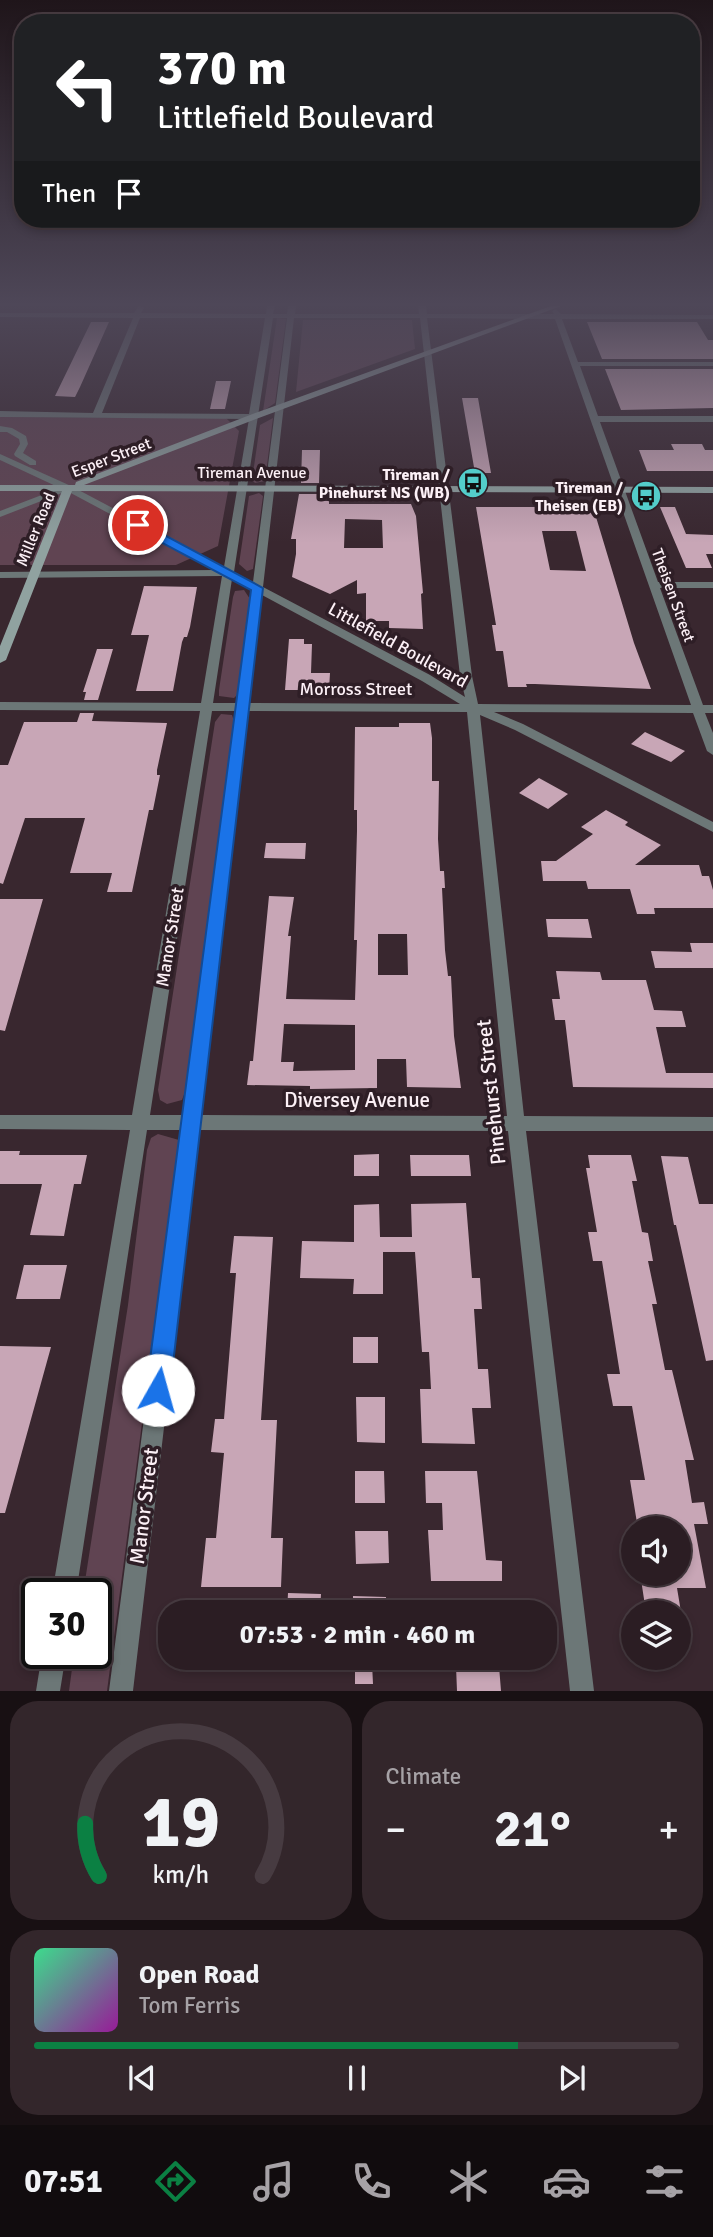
<!DOCTYPE html>
<meta charset="utf-8">
<style>
body{margin:0;font-family:Signika,sans-serif;background:#33262b;color:#f1f3f6;height:100vh;display:flex;flex-direction:column;font-size:26px;white-space:nowrap}
*{box-sizing:border-box;margin:0}
p{font-size:23px;color:#a6a2a6}
.icon{flex:none;width:38px;height:38px;fill:none;stroke:currentColor;stroke-width:2;stroke-linecap:round;stroke-linejoin:round}
.map{position:relative;height:1691px;overflow:hidden}
.drawer{display:flex;flex-direction:column;gap:10px;padding:10px;background:#181013;flex:1}
.drawer>*{flex:none}
.guide{position:absolute;left:14px;top:14px;width:686px;height:214px;border-radius:28px;box-shadow:0 4px 10px #0003,0 0 0 2px #473b41;background:#202124;color:#fff;overflow:hidden}
.buttons{position:absolute;left:621px;top:1516px;display:grid;gap:14px}
.buttons a{display:grid;place-items:center;width:70px;height:70px;border-radius:50%;background:#2b1d23;box-shadow:0 4px 10px #0003,0 0 0 2px #473b41;font-size:35px}
.speed{position:absolute;left:21px;top:1578px;display:flex;gap:14px;font-size:35px;font-weight:700;text-align:center}
.speed>*{display:grid;place-content:center;width:91px;height:91px;border-radius:50%;background:#2b1d23;box-shadow:0 4px 10px #0003,0 0 0 2px #473b41;line-height:1}
.speed .limit{border:4px solid #111;border-radius:10px;background:#fff;color:#111}
.pin{position:absolute;display:grid;place-items:center;width:60px;height:60px;color:#fff;margin:-30px;border:4px solid #fff;border-radius:50%;box-shadow:0 2px 7px #0007}
.me{position:absolute;width:77px;margin:-38px;rotate:7deg;stroke-linejoin:round;filter:drop-shadow(0 0 5px #0008)}
.turn{display:flex;align-items:center;gap:24px;height:147px;padding:0 28px;font-size:32px}
.turn .icon{width:91px;height:91px;stroke-width:2.5}
.turn b{display:block;font-size:49px;line-height:60px}
.then{display:flex;align-items:center;height:66px;padding:0 28px;background:#0003;gap:14px;font-size:26px}
.big{font-size:52px;font-weight:800;line-height:1.1}
.drawer .tile{flex:1;display:flex;flex-direction:column;justify-content:center;gap:10px;min-width:0;padding:0 24px;border-radius:28px;background:#33262b}
.drawer .dial{align-items:center;gap:0}
.dial svg{height:182px;overflow:visible;fill:none;stroke:#473b41;stroke-width:7;stroke-linecap:round;text-anchor:middle}
.dial text{fill:#f1f3f6;stroke:none}
.song{display:flex;align-items:center;gap:21px}
.cover{width:84px;height:84px;border-radius:10px;background:linear-gradient(135deg,hsl(150 70% 55%),hsl(300 70% 35%))}
.played{height:7px;border-radius:4px;background:linear-gradient(90deg,#0b8043 75%,#473b41 75%)}
.keys{display:flex;justify-content:space-around;direction:ltr}
.heat{display:flex;justify-content:space-between;align-items:center;font-size:38px;direction:ltr}
.drawer .tiles{flex:1;display:grid;gap:10px;grid-template-columns:1fr 1fr}
.tile:last-child{grid-column:span 2}
.trip{position:absolute;left:158px;top:1600px;width:399px;height:70px;border-radius:28px;background:#2b1d23;box-shadow:0 4px 10px #0003,0 0 0 2px #473b41;font-weight:800;line-height:70px;text-align:center}
.dock{display:flex;height:112px;justify-content:space-around;align-items:center;background:#110c0e;color:#a6a2a6}
.dock .icon{width:49px;height:49px}
.dock .selected{color:#0b8043}
.dock b{font-size:32px;color:#f1f3f6}
.map>svg:first-child{display:block}
.green{fill:#604452}
.building{fill:#c8a6b6;fill-rule:evenodd}
.lines{fill:none;stroke-linecap:round;stroke-linejoin:round}
.street{fill:#6c7777;fill-rule:evenodd}
.secondary{fill:#90a2a0;fill-rule:evenodd}
.route{fill:#1a73e8;stroke:#114b97;stroke-width:2}
.labels{text-anchor:middle;stroke-width:7;stroke-linejoin:round;paint-order:stroke}
.far-street-label{font-size:16px;fill:#fcf0f6;stroke:#2e1e26}
.far-poi-label{font-size:16px;font-weight:bold;fill:#fcf0f6;stroke:#2e1e26;text-anchor:end}
.street-label{font-size:18px;fill:#fcf0f6;stroke:#2e1e26}
.near-street-label{font-size:21px;fill:#fcf0f6;stroke:#2e1e26}
</style>
<div class="map">
<svg width="713" height="1691" viewBox="0 0 713 1691">
<rect width="100%" height="100%" fill="#39272f"/>
<!-- green -->
<path class="green" d="M277,318L286,319L275,403L263,411Z
M303,320H412L415,349L296,392Z
M0,417L226,418L239,431L218,546L176,565H0Z
M273,418L265,481L255,483L252,480L260,425Z
M259,493L263,496L253,569L247,571L239,564L249,496Z
M244,590L250,599L238,694L234,698L219,696V690L233,597L235,591Z
M221,714L232,715L234,721L186,1089L182,1100L167,1104L160,1100L158,1090L215,722Z
M158,1134L179,1140L107,1691H69L74,1654H96V1594H83L128,1305L147,1150L151,1138Z"/>
<!-- building -->
<path class="building" d="M91,322H109L80,387L75,397L55,396Z
M587,322H697L708,340H713V359H602Z
M605,369H713V408L621,410Z
M216,381H231L225,409H210Z
M462,398H478L491,473H475Z
M671,444H702L705,450H713V471H647L639,450H674Z
M302,450H320L319,483H301Z
M299,494H318V501H329V504H411L416,516L423,593L421,594L423,629L389,628V621H366V593L357,594V580L330,594L292,577L296,554V539H291ZM345,519L382,520L383,548H344Z
M476,507H593L634,643L651,689L535,684H526L527,687H508L503,651H496L492,625H496ZM542,531H576L586,571L550,570Z
M660,507H675L686,534L713,535V554H706L712,568H686Z
M144,586L197,587L190,627L187,637H184L182,642L173,691H136L149,635H131Z
M289,639H304V644H312L311,673H330L329,690H285Z
M97,649H113L98,700H84L86,692H83Z
M80,713H94L92,721L167,723L157,770V775H160L153,810H149L132,892H107L112,873H70L85,818H25L3,884L0,883V765H8L24,722H77Z
M399,723H430L432,738V781H439L438,839L440,871H444L445,888H442L445,950L448,976H451L454,1036L461,1088L407,1087L406,1059H377V1088L310,1089V1086L247,1085L250,1061H253L269,896L294,897L288,936H291L286,999L355,1000L357,940H354L357,831V810H354L355,727H399ZM378,934H407L408,975H378ZM284,1024L355,1025V1070L293,1071L294,1062H281Z
M645,732L685,751L671,762L631,744Z
M539,778L568,794L548,809L519,793Z
M606,810L628,822L625,825L661,845L635,865H699L702,876H709L713,890V908H654L655,914H637L630,889H588L586,881H543L541,861H556L593,834L581,827Z
M266,843H306L305,859L264,858Z
M0,899H43L5,1031L0,1030Z
M546,919H588L592,938L548,937Z
M690,943H713V968H655L651,951L692,952Z
M556,971L600,972L602,980H646L654,1010L682,1011L686,1027H656L666,1073H713V1088L573,1087L565,1020H555L552,999H560Z
M0,1151H20L19,1155H87L81,1184H74L64,1236L30,1235L42,1184H0Z
M379,1154V1176H354V1155Z
M410,1155H469L471,1176H411Z
M588,1155H631L637,1181H632L642,1232L648,1233L653,1261H648L657,1304H652L665,1370H672L694,1460H685L692,1503L704,1502L708,1524H694L706,1588H677L681,1612H646L640,1573H679V1524L637,1523L630,1480H645L632,1406H613L607,1374H620L602,1261H593L588,1232H597L586,1168H590Z
M661,1156L688,1157L699,1204H713V1360L706,1361L676,1225H674Z
M466,1203L472,1278H480L482,1309H474L478,1369H488L491,1408H472L475,1444L422,1443L420,1389H431L429,1352H422L415,1252H383V1294H353L354,1279L300,1278L302,1241L354,1242V1205L379,1204L380,1237H412L411,1204Z
M234,1236L273,1237L261,1420H277L271,1538H283L281,1587H201L206,1538H216L224,1453L211,1452L215,1419H224L236,1273H230Z
M24,1265H67L60,1299H16Z
M353,1337H378V1363H353Z
M0,1346L51,1347L5,1513H0Z
M356,1397H385V1443L357,1442Z
M355,1471H384L385,1503H355Z
M425,1471H477L486,1560L502,1561V1581H431L428,1530H443L442,1503H426Z
M355,1531H388L389,1563L356,1564Z
M288,1593L321,1594L320,1612H287Z
M353,1596L386,1597V1612H353Z
M203,1657H248L247,1672L203,1671Z
M355,1662L372,1663L373,1684H355Z
M456,1666H499L501,1691H457Z"/>
<g class="lines">
<!-- street -->
<path class="street" d="M141,306L144,308L141,313L266,314L267,306H275L273,314H287L288,306H296L295,314H419L418,306H426L427,314H554L552,311L556,309L561,314L713,315V319H562L578,362H713V366H580L598,416H713V422H600L658,582H713V588H660L703,705H713V713H705L713,733V755L707,751L693,713L494,712L523,724L713,822V832L515,730L480,715L524,1116L713,1117V1131H526L594,1691H570L508,1131L199,1130L133,1691H109L181,1130H147L76,1594H52L130,1130L0,1129V1115H132L200,711L0,710V702L201,703L222,576L0,578V572L215,570L67,491L0,517V511L60,488L0,460V454L71,486L224,567L249,419L0,417V411L93,413L133,318L0,317V313H134L138,307ZM140,318H265L249,414L102,413ZM273,318H287L253,582L234,572ZM294,318H420L460,676L465,697L430,675L263,587ZM427,318L555,319L691,705L478,704L472,676ZM232,579L252,590L237,703H213ZM262,595L422,681L460,704L249,703ZM212,711H236L183,1115H150ZM248,711L467,712L507,1116L201,1115Z
M0,426L12,428L26,436L28,444L23,453L36,461V465H30L15,456L14,454L20,444L19,439L7,432H0Z
M42,1654H66L60,1691H36Z"/>
<!-- secondary -->
<path class="secondary" d="M551,306H561L256,419L84,485L713,487V493L72,491L6,660L0,663V646L62,491H0V485H75L76,482L250,415Z"/>
</g>
<!-- sky -->
<linearGradient id="sky" x2="0" y2="1"><stop stop-color="#1f151a"/><stop offset="0.56" stop-color="#4e4758"/><stop offset="1" stop-color="#4e4758" stop-opacity="0"/></linearGradient>
<rect width="713" height="543" fill="url(#sky)"/>
<!-- route -->
<path class="route" d="M134,523H142L263,588L170,1390L167,1399L158,1402L150,1399L146,1390L251,590L134,528Z"/>
<!-- icons -->
<defs>
<g id="bus-disc" transform="scale(1.575)"><circle r="9.5" fill="#53cdca" stroke="#2e1e26"/><path d="M-5-6H5V4H4V6H2V4H-2V6H-4V4H-5ZM-3.5-4V0h7V-4ZM-3.5 1.2v1.5H-2V1.2ZM2 1.2v1.5H3.5V1.2Z" fill="#111"/></g>
</defs>
<g fill-rule="evenodd">
<use href="#bus-disc" x="473" y="483"/>
<use href="#bus-disc" x="646" y="496"/>
</g>
<g class="labels">
<!-- far-street labels -->
<g class="far-street-label">
<text transform="translate(111 457) rotate(-21)" y="6">Esper Street</text>
<text x="252" y="478">Tireman Avenue</text>
<text transform="translate(35 529) rotate(-68)" y="6">Miller Road</text>
<text transform="translate(674 595) rotate(70)" y="6">Theisen Street</text>
</g>
<!-- far-poi labels -->
<g class="far-poi-label">
<text x="450" y="480">Tireman /<tspan x="450" dy="18">Pinehurst NS (WB)</tspan></text>
<text x="623" y="493">Tireman /<tspan x="623" dy="18">Theisen (EB)</tspan></text>
</g>
<!-- street labels -->
<g class="street-label">
<text transform="translate(398 645) rotate(29)" y="6">Littlefield Boulevard</text>
<text x="356" y="695">Morross Street</text>
<text transform="translate(170 937) rotate(-81)" y="6">Manor Street</text>
</g>
<!-- near-street labels -->
<g class="near-street-label">
<text transform="translate(491 1092) rotate(-96)" y="7">Pinehurst Street</text>
<text x="357" y="1107">Diversey Avenue</text>
<text transform="translate(144 1506) rotate(-83)" y="7">Manor Street</text>
</g>
</g>
</svg>
<div class="buttons">
<a><svg class="icon" aria-label="sound" viewBox="0 0 24 24"><path d="M4 9h4l5-4v14l-5-4H4zM17 9q2 3 0 6"/></svg></a>
<a><svg class="icon" aria-label="layers" viewBox="0 0 24 24"><path d="M12 4l9 5-9 5-9-5zM3 14l9 5 9-5"/></svg></a>
</div>
<div class="speed"><div class="limit">30</div></div>
<div class="pin" style="left:138px;top:525px;background:#d93025"><svg class="icon" aria-label="arrive" viewBox="0 0 24 24"><path d="M6 21V4h12l-3 4 3 4H6"/></svg></div>
<svg class="me" style="left:158px;top:1390px" viewBox="-20 -20 40 40"><circle r="19" fill="#fff"/><path d="M0-13L10 11 0 6-10 11z" fill="#1a73e8"/></svg>
<div class="trip">07:53 · 2 min · 460 m</div>
<div class="guide">
<div class="turn"><svg class="icon" aria-label="left" viewBox="0 0 24 24"><path d="M17 20v-9H6M10 6l-5 5 5 5"/></svg><div><b>370 m</b>Littlefield Boulevard</div></div>
<div class="then">Then<svg class="icon" aria-label="arrive" viewBox="0 0 24 24"><path d="M6 21V4h12l-3 4 3 4H6"/></svg></div>
</div>
</div>
<section class="drawer">
<div class="tiles">
<div class="tile dial"><svg viewBox="0 0 100 80">
<path d="M14 69A42 42 0 1 1 86 69"/>
<path d="M14 69A42 42 0 0 1 8 46" stroke="#0b8043"/>
<text x="50" y="56" font-size="32" font-weight="700">19</text>
<text x="50" y="72" font-size="11">km/h</text>
</svg></div>
<div class="tile"><p>Climate</p>
<div class="heat"><a>−</a><b class="big">21°</b><a>+</a></div>
</div>
<div class="tile">
<div class="song"><i class="cover"></i><div><b>Open Road</b><p>Tom Ferris</p></div></div>
<div class="played"></div>
<div class="keys"><svg class="icon" aria-label="previous" viewBox="0 0 24 24"><path d="M18 5L8 12l10 7zM5 5v14"/></svg><svg class="icon" aria-label="pause" viewBox="0 0 24 24"><path d="M8 5v14M16 5v14"/></svg><svg class="icon" aria-label="next" viewBox="0 0 24 24"><path d="M6 5l10 7-10 7zM19 5v14"/></svg></div>
</div>
</div>
</section>
<nav class="dock">
<b>07:51</b>
<svg class="icon selected" aria-label="directions" viewBox="0 0 24 24"><path d="M12 3l9 9-9 9-9-9zM9 14v-3h6M13 9l2 2-2 2"/></svg>
<svg class="icon" aria-label="music" viewBox="0 0 24 24"><path d="M9 18V5l10-2v13"/><circle cx="6" cy="18" r="3"/><circle cx="16" cy="16" r="3"/></svg>
<svg class="icon" aria-label="phone" viewBox="0 0 24 24"><path d="M5 4h4l2 5-3 2q2 4 5 5l2-3 5 2v4C11 20 4 13 5 4z"/></svg>
<svg class="icon" aria-label="climate" viewBox="0 0 24 24"><path d="M12 3v18M4 7l16 10M4 17L20 7"/></svg>
<svg class="icon" aria-label="car" viewBox="0 0 24 24"><path d="M5 17H2v-5l4-1 3-4h7l3 4 3 1v5h-3M9 17h6M6 11h13"/><circle cx="7" cy="17" r="2"/><circle cx="17" cy="17" r="2"/></svg>
<svg class="icon" aria-label="filters" viewBox="0 0 24 24"><path d="M4 7h16M4 17h16"/><circle cx="9" cy="7" r="2"/><circle cx="15" cy="17" r="2"/></svg>
</nav>
